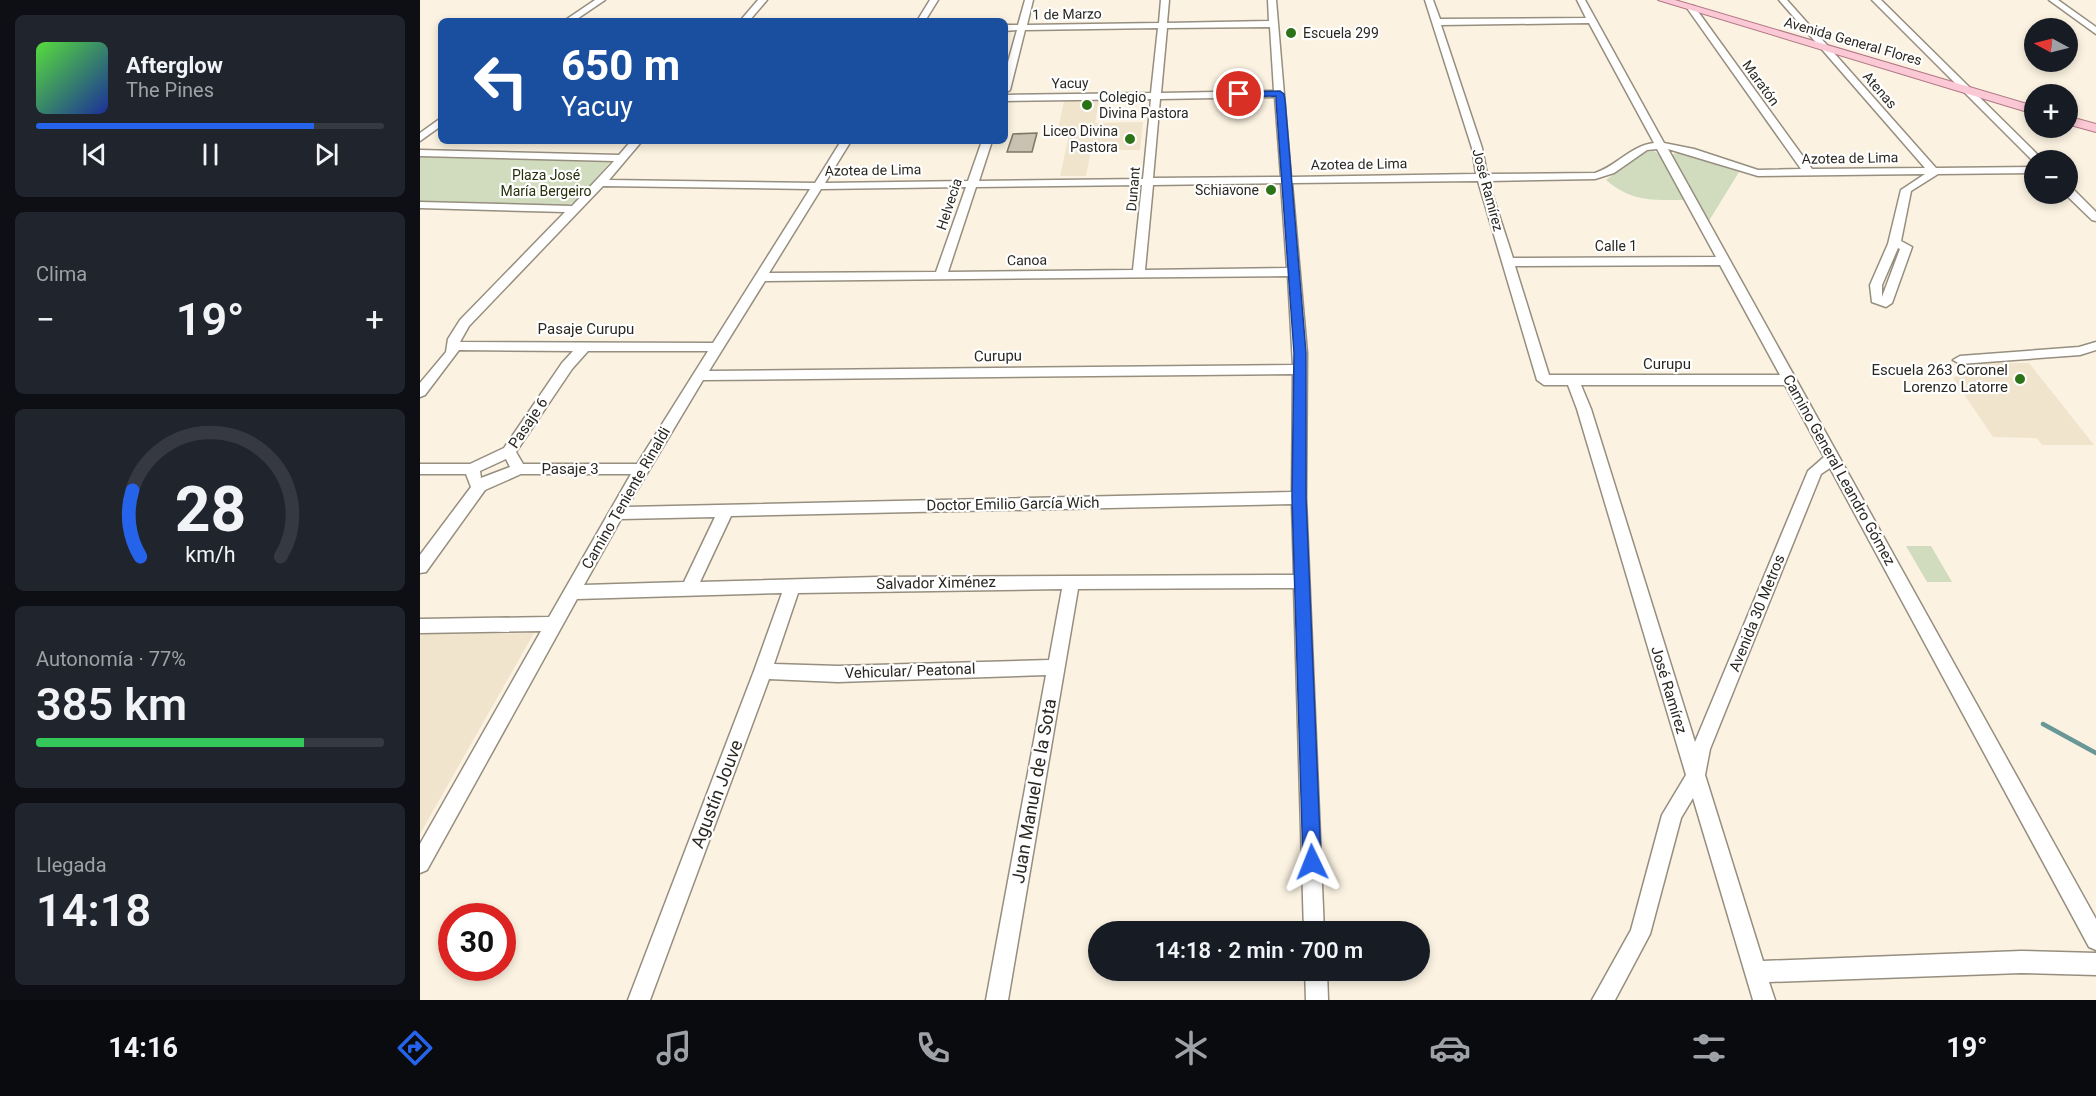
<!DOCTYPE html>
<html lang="es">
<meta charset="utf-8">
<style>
body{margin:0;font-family:Roboto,sans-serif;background:#20242c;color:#f1f3f6;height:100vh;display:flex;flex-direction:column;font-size:22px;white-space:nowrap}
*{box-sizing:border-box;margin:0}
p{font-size:20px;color:#9ea1a6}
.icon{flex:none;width:33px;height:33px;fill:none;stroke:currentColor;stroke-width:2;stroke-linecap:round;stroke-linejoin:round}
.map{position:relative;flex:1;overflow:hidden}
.drawer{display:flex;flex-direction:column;gap:15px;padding:15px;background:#0d0f14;width:420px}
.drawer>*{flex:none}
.hud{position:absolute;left:18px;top:18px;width:570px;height:126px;border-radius:9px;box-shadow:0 3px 9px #0003;background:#1a4fa0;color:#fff;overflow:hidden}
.needle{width:39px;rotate:277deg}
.buttons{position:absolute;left:1604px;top:18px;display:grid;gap:12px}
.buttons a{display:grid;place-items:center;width:54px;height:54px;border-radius:50%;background:#171b24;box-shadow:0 3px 9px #0003;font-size:30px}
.speed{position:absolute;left:18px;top:903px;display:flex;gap:12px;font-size:30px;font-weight:700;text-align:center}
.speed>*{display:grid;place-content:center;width:78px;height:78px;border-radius:50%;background:#171b24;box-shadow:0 3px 9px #0003;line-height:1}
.speed .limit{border:9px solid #d22;background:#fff;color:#111}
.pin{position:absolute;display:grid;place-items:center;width:51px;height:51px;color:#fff;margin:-26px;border:3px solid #fff;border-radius:50%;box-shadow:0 2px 6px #0007}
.me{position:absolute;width:66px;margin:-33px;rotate:358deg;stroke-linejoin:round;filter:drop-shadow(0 0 4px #0008)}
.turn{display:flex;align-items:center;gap:21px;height:126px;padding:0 24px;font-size:27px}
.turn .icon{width:78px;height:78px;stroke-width:2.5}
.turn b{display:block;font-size:42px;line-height:51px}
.big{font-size:45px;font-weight:600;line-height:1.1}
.drawer .tile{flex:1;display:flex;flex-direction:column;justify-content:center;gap:9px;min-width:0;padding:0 21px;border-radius:9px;background:#20242c}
.drawer .dial{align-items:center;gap:0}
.dial svg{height:156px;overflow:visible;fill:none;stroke:#363941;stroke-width:7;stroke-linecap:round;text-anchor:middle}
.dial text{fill:#f1f3f6;stroke:none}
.song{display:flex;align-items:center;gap:18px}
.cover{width:72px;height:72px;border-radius:9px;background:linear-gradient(135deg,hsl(110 70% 55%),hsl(230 70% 35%))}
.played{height:6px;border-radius:3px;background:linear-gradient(90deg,#2563eb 80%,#363941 80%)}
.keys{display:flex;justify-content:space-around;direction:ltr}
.heat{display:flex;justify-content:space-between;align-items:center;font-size:33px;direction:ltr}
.charge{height:9px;border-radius:4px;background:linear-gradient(90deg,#34c759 77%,#363941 0)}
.trip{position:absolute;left:668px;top:921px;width:342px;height:60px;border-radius:30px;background:#171b24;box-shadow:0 3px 9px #0003;font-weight:600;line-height:60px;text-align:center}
.menu{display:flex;height:96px;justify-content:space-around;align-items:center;background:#090b0e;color:#9ea1a6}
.menu .icon{width:42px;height:42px}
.menu .on{color:#2563eb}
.menu b{font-size:27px;color:#f1f3f6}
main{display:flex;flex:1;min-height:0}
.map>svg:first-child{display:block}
.built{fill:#f1e4cd}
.green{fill:#d0dcbd}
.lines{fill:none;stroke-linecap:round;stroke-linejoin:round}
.stream{stroke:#689796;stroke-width:4.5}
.building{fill:#c9c1b1;stroke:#7e7667;stroke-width:1.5}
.minor-casing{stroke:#968e7f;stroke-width:3}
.major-casing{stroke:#b07885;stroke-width:2}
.minor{fill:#fff;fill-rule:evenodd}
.major{fill:#fbc8d6;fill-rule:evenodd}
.route{fill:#2563eb;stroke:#184099;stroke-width:1.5}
.poi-dot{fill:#2b7316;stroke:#fff;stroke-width:2}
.labels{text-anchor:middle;stroke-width:4.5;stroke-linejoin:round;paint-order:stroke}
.far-street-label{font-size:14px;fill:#2b2822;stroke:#fff}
.far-poi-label{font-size:14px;fill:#2b2822;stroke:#fff;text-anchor:start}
.far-park-label{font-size:14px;fill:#26310c;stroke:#fff}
.street-label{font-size:15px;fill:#2b2822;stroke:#fff}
.poi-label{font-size:15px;fill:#2b2822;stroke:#fff;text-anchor:end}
.near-street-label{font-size:18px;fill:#2b2822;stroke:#fff}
</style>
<main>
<section class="drawer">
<div class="tile">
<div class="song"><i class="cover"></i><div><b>Afterglow</b><p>The Pines</p></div></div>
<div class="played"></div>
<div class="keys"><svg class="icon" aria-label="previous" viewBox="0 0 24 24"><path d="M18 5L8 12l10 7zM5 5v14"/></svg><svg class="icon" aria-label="pause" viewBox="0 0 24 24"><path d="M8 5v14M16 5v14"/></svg><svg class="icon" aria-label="next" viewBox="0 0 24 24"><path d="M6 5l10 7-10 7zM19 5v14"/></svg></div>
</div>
<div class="tile"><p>Clima</p>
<div class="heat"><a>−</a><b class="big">19°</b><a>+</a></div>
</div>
<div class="tile dial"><svg viewBox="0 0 100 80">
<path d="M14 69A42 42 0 1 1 86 69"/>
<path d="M14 69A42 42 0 0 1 10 35" stroke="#2563eb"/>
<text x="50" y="56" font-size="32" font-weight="700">28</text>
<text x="50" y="72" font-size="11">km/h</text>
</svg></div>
<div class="tile"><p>Autonomía · 77%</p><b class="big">385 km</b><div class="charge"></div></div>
<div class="tile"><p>Llegada</p><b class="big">14:18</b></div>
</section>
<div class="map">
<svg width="1676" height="1000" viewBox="0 0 1676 1000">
<rect width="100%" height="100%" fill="#fbf2e1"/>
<!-- built -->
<path class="built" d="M679,100L675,123L723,122L720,150H671L666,176H640L650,130L638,129L644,101Z
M1560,363H1609L1674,445H1622L1617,438L1573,437L1533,378Z
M114,633L0,834V634Z"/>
<!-- green -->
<path class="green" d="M1234,151L1241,156L1264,200C1232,200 1212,202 1186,180L1223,152Z
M1258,152L1319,172L1287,224L1250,156Z
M0,155L187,160L190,162L155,202L142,207L0,203Z
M1486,546H1511L1532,582H1507Z"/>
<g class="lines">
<!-- stream -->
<path class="stream" d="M1623,724L1676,753"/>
</g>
<!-- building -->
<path class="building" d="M617,133L612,152H587L593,134Z"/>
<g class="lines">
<!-- minor casing -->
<g class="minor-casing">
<path id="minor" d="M175,0H185L154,21H144Z
M338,0H347L329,21H320Z
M510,0H518L505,21H497Z
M605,0H613L607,25L739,23L741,0H749L747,23L849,21L848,0H856L871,177L1056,174L1052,148L1005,0H1013L1020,19L1166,18L1157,0H1165L1244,143L1274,149L1338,170L1381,169L1267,8L1274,6L1392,169L1505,168L1359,0H1367L1516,168L1614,167V173L1518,174L1491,191L1481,241L1492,247L1472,303L1466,307L1452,302L1450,285L1468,244L1481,190L1505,174L1338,176L1248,149L1676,919V950L1669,947L1410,468L1401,474L1290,749L1285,775L1343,961L1601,951L1676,953V975L1601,973L1349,982L1355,1000H1333L1273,798L1261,818L1230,934L1195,1000H1172L1211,930L1242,815L1266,775L1157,409L1148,385H1124L1117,380L1058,181L872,183L887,353L886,498L904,932H884L874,588L658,589L588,1000H566L626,675L418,682L349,679L230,1000H208L334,671L362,593L157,599L7,870L0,873V844L121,631L0,633V619L129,617L211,474H101L65,490L6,572L0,573V555L51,487L46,474H0V464H50L84,448L142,363L153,351L39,350L5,395L0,397V383L26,352L28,339L40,320L145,212L0,208V202L152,206L194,161L0,156V150L199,155L211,141H222L189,180L395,183L421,141H431L405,183L548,181L562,141H572L559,181L723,179L731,99L585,101V95L731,93L738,28L605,30L590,90L585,93V73L597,30L585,31V25H598ZM1169,23L1234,143C1210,146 1197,166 1175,173L1067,174L1062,148L1021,25ZM850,27L854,91L741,93L747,28ZM855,97L861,177L733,178L740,99ZM1237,149L1296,257L1093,258L1068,181L1175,179L1194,173L1227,150ZM861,183L867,268L725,270L733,185ZM722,185L713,270L528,272L556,187ZM183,186L390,189L293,343L40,342L49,326ZM546,187L516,272L349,273L401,189ZM1478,248L1480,249L1462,297V285ZM1300,265L1360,375H1129L1095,266ZM868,276L873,365L289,371L345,281ZM168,351H288L217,464H103L96,452L152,369ZM873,374L872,492L207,507L283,380ZM1161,385H1365L1404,457L1388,471L1275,742L1171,409ZM86,459L90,467L61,478L60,471ZM872,504L874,575L457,577L280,582L311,516ZM295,517L264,582L164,585L201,519ZM642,589L629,660L418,666L354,664L378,593Z
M1452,0H1461L1623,160L1614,162Z
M1629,0H1638L1676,27V34Z
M21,118V126L0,141V133Z
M1647,186L1651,187L1676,212V221L1672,220L1645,194Z
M1676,342V350L1660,355L1540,364L1533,360L1540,356L1659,347Z
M885,970H907L908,1000H886Z"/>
</g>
<!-- major casing -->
<g class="major-casing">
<path id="major" d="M1238,0H1255L1614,106V114Z
M1647,116L1676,124V132L1647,124Z"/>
</g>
<!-- minor -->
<use href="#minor" class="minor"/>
<!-- major -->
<use href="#major" class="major"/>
</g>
<!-- route -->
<path class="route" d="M860,91L864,94L865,100L886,353V498L901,862L898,868L892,871L886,868L883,862L872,498L874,353L856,100V96L819,97L814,94L819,92Z"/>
<!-- markers -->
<g class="poi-dot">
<circle cx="871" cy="33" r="6"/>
<circle cx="667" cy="105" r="6"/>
<circle cx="710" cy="139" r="6"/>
<circle cx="851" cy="190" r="6"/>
<circle cx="1600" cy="379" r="6"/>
</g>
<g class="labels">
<!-- far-street labels -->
<g class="far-street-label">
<text transform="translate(647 14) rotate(-1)" y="5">1 de Marzo</text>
<text transform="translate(1433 41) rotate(16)" y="5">Avenida General Flores</text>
<text transform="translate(650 83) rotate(-1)" y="5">Yacuy</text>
<text transform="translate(1341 83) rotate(54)" y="5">Maratón</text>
<text transform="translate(1460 90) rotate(49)" y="5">Atenas</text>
<text transform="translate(1430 158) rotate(-1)" y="5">Azotea de Lima</text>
<text transform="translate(939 164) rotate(-1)" y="5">Azotea de Lima</text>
<text transform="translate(453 170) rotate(-1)" y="5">Azotea de Lima</text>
<text transform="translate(713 189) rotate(-85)" y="5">Dunant</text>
<text transform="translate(1068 190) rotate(75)" y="5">José Ramírez</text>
<text transform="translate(529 204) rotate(-72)" y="5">Helvecia</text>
<text x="1196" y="251">Calle 1</text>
<text transform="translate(607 260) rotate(-1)" y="5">Canoa</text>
</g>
<!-- far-poi labels -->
<g class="far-poi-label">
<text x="883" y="38">Escuela 299</text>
<text x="679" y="102">Colegio<tspan x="679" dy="16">Divina Pastora</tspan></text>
<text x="698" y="136" text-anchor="end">Liceo Divina<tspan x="698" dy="16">Pastora</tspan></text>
<text x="839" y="195" text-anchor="end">Schiavone</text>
</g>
<!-- far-park labels -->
<g class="far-park-label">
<text x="126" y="180">Plaza José<tspan x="126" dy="16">María Bergeiro</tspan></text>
</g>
<!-- street labels -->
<g class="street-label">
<text x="166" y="334">Pasaje Curupu</text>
<text transform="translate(578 356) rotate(-1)" y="5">Curupu</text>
<text x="1247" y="369">Curupu</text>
<text transform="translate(108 423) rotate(-56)" y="5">Pasaje 6</text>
<text x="150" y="474">Pasaje 3</text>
<text transform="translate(1419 470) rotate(61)" y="5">Camino General Leandro Gómez</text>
<text transform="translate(206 498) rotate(-60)" y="5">Camino Teniente Rinaldi</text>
<text transform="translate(593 504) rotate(-1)" y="5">Doctor Emilio García Wich</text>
<text transform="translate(516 583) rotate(-1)" y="5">Salvador Ximénez</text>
<text transform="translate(1337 613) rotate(-68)" y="5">Avenida 30 Metros</text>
<text transform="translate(490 671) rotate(-2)" y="5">Vehicular/ Peatonal</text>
<text transform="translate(1249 690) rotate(73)" y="5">José Ramírez</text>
</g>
<!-- poi labels -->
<g class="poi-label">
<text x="1588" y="375">Escuela 263 Coronel<tspan x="1588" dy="17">Lorenzo Latorre</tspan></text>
</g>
<!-- near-street labels -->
<g class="near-street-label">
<text transform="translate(614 791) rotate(-80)" y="6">Juan Manuel de la Sota</text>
<text transform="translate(297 794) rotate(-69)" y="6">Agustín Jouve</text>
</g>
</g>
</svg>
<div class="buttons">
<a><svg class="needle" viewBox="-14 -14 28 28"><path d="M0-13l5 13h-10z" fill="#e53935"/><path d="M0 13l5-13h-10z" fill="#9ea1a6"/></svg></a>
<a>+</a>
<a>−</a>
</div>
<div class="speed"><div class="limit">30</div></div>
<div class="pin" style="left:819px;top:94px;background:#d93025"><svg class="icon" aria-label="arrive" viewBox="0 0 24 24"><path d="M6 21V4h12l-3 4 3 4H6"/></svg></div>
<svg class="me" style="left:892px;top:862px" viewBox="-20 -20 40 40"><path d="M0-17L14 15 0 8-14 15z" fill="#2563eb" stroke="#fff" stroke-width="4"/></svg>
<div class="trip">14:18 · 2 min · 700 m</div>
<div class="hud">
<div class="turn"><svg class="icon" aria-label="left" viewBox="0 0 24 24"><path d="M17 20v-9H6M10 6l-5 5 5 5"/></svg><div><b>650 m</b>Yacuy</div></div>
</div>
</div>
</main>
<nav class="menu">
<b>14:16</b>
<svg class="icon on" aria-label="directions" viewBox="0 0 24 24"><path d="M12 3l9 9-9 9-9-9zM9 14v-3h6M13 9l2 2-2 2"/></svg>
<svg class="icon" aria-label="music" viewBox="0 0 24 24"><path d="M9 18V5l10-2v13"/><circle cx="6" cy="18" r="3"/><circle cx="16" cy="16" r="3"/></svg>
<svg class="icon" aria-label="phone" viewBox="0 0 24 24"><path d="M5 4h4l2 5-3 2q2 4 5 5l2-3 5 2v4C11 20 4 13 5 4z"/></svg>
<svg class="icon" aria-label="climate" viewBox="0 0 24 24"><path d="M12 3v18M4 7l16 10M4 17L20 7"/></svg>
<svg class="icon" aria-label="car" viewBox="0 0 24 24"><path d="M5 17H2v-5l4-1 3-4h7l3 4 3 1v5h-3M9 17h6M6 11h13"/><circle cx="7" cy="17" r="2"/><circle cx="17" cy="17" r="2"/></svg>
<svg class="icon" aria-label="filters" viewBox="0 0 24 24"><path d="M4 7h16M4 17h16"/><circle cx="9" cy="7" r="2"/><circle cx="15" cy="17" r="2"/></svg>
<b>19°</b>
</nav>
